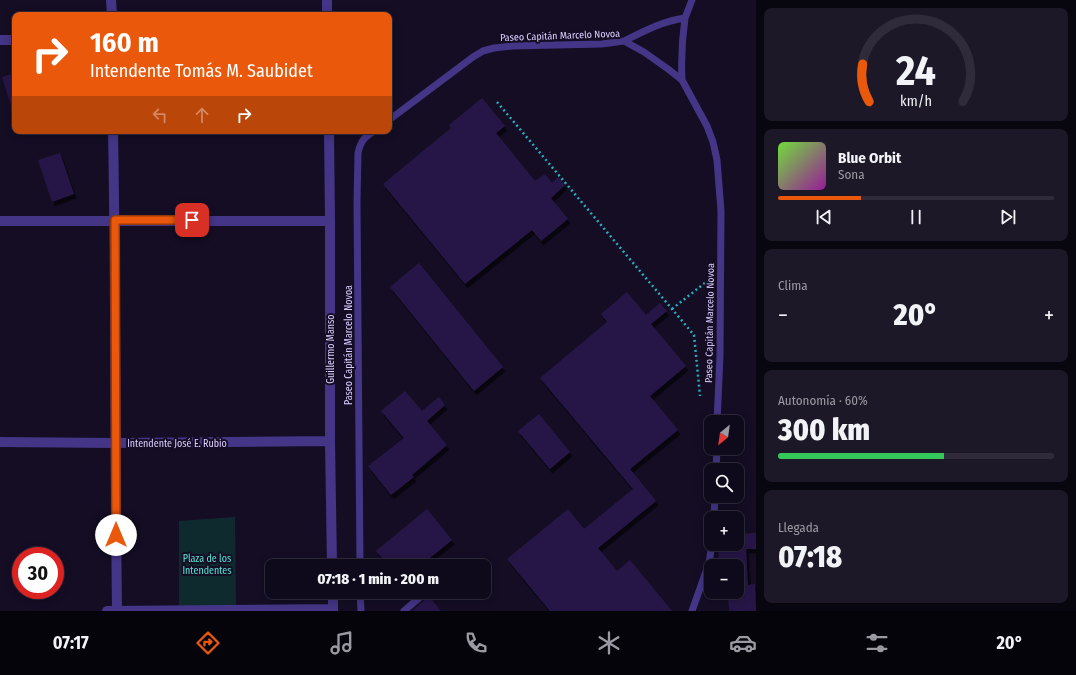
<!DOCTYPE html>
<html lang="es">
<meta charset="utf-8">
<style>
body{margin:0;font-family:"Fira Sans Condensed",sans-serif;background:#1d1828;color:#f1f3f6;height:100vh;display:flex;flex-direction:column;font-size:15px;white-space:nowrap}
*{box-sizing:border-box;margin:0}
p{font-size:13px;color:#9b9aa3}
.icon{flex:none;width:22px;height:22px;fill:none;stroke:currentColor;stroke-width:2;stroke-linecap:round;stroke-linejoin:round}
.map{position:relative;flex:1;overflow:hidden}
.side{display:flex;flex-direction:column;gap:8px;padding:8px;background:#08060f;width:320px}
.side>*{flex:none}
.banner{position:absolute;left:12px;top:12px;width:380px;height:122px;border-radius:8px;box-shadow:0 2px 10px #0003,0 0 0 1px #2f2b3a;background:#ea580c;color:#fff;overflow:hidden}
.needle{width:26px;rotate:209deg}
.tools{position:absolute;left:704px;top:415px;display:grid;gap:8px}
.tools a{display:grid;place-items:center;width:40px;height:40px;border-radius:8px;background:#0f0a1b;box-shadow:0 2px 10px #0003,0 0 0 1px #2f2b3a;font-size:20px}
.speed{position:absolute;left:12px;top:547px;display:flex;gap:8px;font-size:20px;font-weight:700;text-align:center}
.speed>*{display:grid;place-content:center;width:52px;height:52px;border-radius:50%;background:#0f0a1b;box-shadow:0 2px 10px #0003,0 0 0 1px #2f2b3a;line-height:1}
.speed .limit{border:6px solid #d22;background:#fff;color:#111}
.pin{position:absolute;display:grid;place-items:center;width:34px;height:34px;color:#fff;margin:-17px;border-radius:8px;box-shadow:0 2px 6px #0006}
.me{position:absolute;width:44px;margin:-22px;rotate:0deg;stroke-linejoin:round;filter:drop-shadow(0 0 3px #0008)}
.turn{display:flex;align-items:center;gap:14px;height:84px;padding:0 12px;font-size:18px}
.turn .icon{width:52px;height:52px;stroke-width:2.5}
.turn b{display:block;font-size:28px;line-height:34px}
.lanes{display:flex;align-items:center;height:38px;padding:0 12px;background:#0003;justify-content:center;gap:20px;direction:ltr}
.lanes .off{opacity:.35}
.big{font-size:30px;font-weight:800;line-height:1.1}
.side .card{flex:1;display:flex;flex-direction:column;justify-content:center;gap:6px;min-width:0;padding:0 14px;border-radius:8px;background:#1d1828}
.side .dial{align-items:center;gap:0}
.dial svg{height:104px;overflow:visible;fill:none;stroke:#2f2b3a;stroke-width:7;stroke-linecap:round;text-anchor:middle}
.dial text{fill:#f1f3f6;stroke:none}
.song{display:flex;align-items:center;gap:12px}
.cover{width:48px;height:48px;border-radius:6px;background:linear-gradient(135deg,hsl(100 70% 55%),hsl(300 70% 35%))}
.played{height:4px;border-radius:2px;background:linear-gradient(90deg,#ea580c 30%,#2f2b3a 30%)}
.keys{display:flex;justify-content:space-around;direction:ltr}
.heat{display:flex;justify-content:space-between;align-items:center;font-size:22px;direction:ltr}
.charge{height:6px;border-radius:3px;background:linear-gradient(90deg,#34c759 60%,#2f2b3a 0)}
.trip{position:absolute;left:265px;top:559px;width:226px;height:40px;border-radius:8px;background:#0f0a1b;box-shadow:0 2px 10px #0003,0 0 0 1px #2f2b3a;font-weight:800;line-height:40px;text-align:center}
.tabs{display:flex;height:64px;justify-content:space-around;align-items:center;background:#06040b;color:#9b9aa3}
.tabs .icon{width:28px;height:28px}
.tabs .active{color:#ea580c}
.tabs b{font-size:18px;color:#f1f3f6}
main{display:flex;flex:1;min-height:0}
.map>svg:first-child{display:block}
.green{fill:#0f2a2e}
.building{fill:#281846;filter:url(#shadow)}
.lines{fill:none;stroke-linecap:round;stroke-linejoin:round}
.path{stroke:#27adbb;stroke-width:2.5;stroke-dasharray:2 3;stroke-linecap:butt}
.service{stroke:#443586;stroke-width:7}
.minor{stroke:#443586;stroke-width:10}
.route-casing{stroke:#983908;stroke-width:10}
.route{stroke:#ea580c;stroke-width:7}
.labels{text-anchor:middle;stroke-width:4;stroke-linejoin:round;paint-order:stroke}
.street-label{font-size:10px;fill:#dccfff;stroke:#140d24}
.park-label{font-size:10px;fill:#54e6d8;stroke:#140d24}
</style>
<main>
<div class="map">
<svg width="756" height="611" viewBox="0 0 756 611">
<defs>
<filter id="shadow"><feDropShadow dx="2.5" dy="4.5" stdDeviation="0" flood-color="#0009"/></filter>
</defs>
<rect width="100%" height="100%" fill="#140d24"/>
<!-- green -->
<path class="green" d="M235,517L236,606H179V521Z"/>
<!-- building -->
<path class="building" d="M15,73V112H13L2,77Z
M482,98L505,126L496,133L535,181L545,174L552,183L558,177L565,185L551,198L568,219L541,241L532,230L465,284L383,184L451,128L449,125Z
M60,153L74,194L52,202L38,160Z
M419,263L503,367L474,391L390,287Z
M627,292L646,315L660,303L667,311L651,324L686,366L650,396L678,430L630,469L656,501L598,548L617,571L630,560L672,611H550L507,559L568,509L584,529L633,489L540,378L607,322L601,314Z
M405,391L422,411L439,397L445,405L427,421L447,445L412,475L414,477L391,495L368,466L404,438L381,411Z
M539,414L570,452L550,469L518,431Z
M427,509L452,540L420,566H389L376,551Z
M756,533V549H746L748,585L755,584L756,611H729L728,592H737V566H719L718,544H737V534Z
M429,596L441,611H412Z"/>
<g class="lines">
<!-- path -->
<path class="path" d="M497,102L694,335L700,396
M672,309L711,278"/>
<!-- service -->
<path class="service" d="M624,41C644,31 663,21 685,18L692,0
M682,80C681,59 682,39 685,18
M389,120L473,57L483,51L494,48L512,46L602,44L624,41L644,52L668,69L682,80L707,126L713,142L717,160L721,211L720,356L717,422
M716,470L717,448
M714,518L715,496
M360,566L357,203L358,153C361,140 364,138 374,131
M360,592L361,611
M404,611L426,592
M692,611L709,563L712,544"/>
<!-- minor -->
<path class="minor" d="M111,0L112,15
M327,0V15
M0,40H15
M113,131C116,291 115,451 117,611
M329,131L330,221V441L332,566
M0,221H330
M0,442L115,443L330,441
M333,592V611
M107,611L333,609"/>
</g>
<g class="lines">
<!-- route casing -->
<g class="route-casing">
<path id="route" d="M116,535L115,220H192"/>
</g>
<!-- route -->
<use href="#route" class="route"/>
</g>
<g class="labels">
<!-- street labels -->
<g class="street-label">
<text transform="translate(560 35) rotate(-2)" y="4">Paseo Capitán Marcelo Novoa</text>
<text transform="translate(709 323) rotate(-89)" y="4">Paseo Capitán Marcelo Novoa</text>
<text transform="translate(348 345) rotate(-90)" y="4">Paseo Capitán Marcelo Novoa</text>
<text transform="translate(330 349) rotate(-90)" y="4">Guillermo Manso</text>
<text x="177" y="447">Intendente José E. Rubio</text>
</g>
<!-- park labels -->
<g class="park-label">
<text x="207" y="562">Plaza de los<tspan x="207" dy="12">Intendentes</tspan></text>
</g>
</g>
</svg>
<div class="tools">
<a><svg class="needle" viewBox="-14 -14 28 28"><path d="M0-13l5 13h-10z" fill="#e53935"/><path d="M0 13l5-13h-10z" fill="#9b9aa3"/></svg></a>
<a><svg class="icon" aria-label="search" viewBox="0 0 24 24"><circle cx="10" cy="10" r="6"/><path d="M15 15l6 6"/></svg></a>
<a>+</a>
<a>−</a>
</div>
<div class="speed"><div class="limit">30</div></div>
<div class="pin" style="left:192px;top:220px;background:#d93025"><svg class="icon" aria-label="arrive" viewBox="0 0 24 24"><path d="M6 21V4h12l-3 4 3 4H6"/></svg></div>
<svg class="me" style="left:116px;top:535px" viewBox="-20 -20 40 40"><circle r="19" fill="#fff"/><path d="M0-13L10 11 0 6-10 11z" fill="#ea580c"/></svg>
<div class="trip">07:18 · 1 min · 200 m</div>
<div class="banner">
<div class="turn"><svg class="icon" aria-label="right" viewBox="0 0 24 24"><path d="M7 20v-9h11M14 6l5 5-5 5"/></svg><div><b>160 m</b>Intendente Tomás M. Saubidet</div></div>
<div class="lanes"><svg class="icon off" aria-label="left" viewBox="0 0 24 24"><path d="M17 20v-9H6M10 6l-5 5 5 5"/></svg><svg class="icon off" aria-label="ahead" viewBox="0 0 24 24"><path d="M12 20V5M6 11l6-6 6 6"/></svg><svg class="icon" aria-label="right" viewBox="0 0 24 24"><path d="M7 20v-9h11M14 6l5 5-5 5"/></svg></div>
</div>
</div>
<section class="side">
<div class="card dial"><svg viewBox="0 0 100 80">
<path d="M14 69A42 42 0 1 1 86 69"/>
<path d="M14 69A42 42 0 0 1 9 40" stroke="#ea580c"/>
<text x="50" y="56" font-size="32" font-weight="700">24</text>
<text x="50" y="72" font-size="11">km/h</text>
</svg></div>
<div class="card">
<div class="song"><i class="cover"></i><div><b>Blue Orbit</b><p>Sona</p></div></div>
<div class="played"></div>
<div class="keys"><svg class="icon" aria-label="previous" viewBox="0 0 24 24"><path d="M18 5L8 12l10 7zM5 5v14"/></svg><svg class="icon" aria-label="pause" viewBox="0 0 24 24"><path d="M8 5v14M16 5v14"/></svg><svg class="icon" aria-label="next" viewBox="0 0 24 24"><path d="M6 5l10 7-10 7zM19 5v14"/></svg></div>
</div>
<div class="card"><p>Clima</p>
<div class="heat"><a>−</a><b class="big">20°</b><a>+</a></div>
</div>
<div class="card"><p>Autonomía · 60%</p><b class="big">300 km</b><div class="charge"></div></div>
<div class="card"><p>Llegada</p><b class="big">07:18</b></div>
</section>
</main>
<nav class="tabs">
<b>07:17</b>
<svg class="icon active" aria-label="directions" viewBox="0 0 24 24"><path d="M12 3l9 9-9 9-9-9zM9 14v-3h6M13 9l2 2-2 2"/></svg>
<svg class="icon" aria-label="music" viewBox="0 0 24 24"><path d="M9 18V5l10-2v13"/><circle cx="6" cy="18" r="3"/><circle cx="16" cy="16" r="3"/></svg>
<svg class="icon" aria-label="phone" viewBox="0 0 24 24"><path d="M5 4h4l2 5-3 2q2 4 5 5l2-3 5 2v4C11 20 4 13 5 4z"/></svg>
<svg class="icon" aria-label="climate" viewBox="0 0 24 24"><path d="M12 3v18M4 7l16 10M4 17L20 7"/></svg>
<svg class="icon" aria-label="car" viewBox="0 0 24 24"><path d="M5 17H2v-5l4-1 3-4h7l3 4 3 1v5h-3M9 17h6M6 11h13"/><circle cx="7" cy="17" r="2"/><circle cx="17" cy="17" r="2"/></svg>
<svg class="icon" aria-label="filters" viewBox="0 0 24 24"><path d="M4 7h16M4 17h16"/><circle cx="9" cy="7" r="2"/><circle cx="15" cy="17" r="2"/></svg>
<b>20°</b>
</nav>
